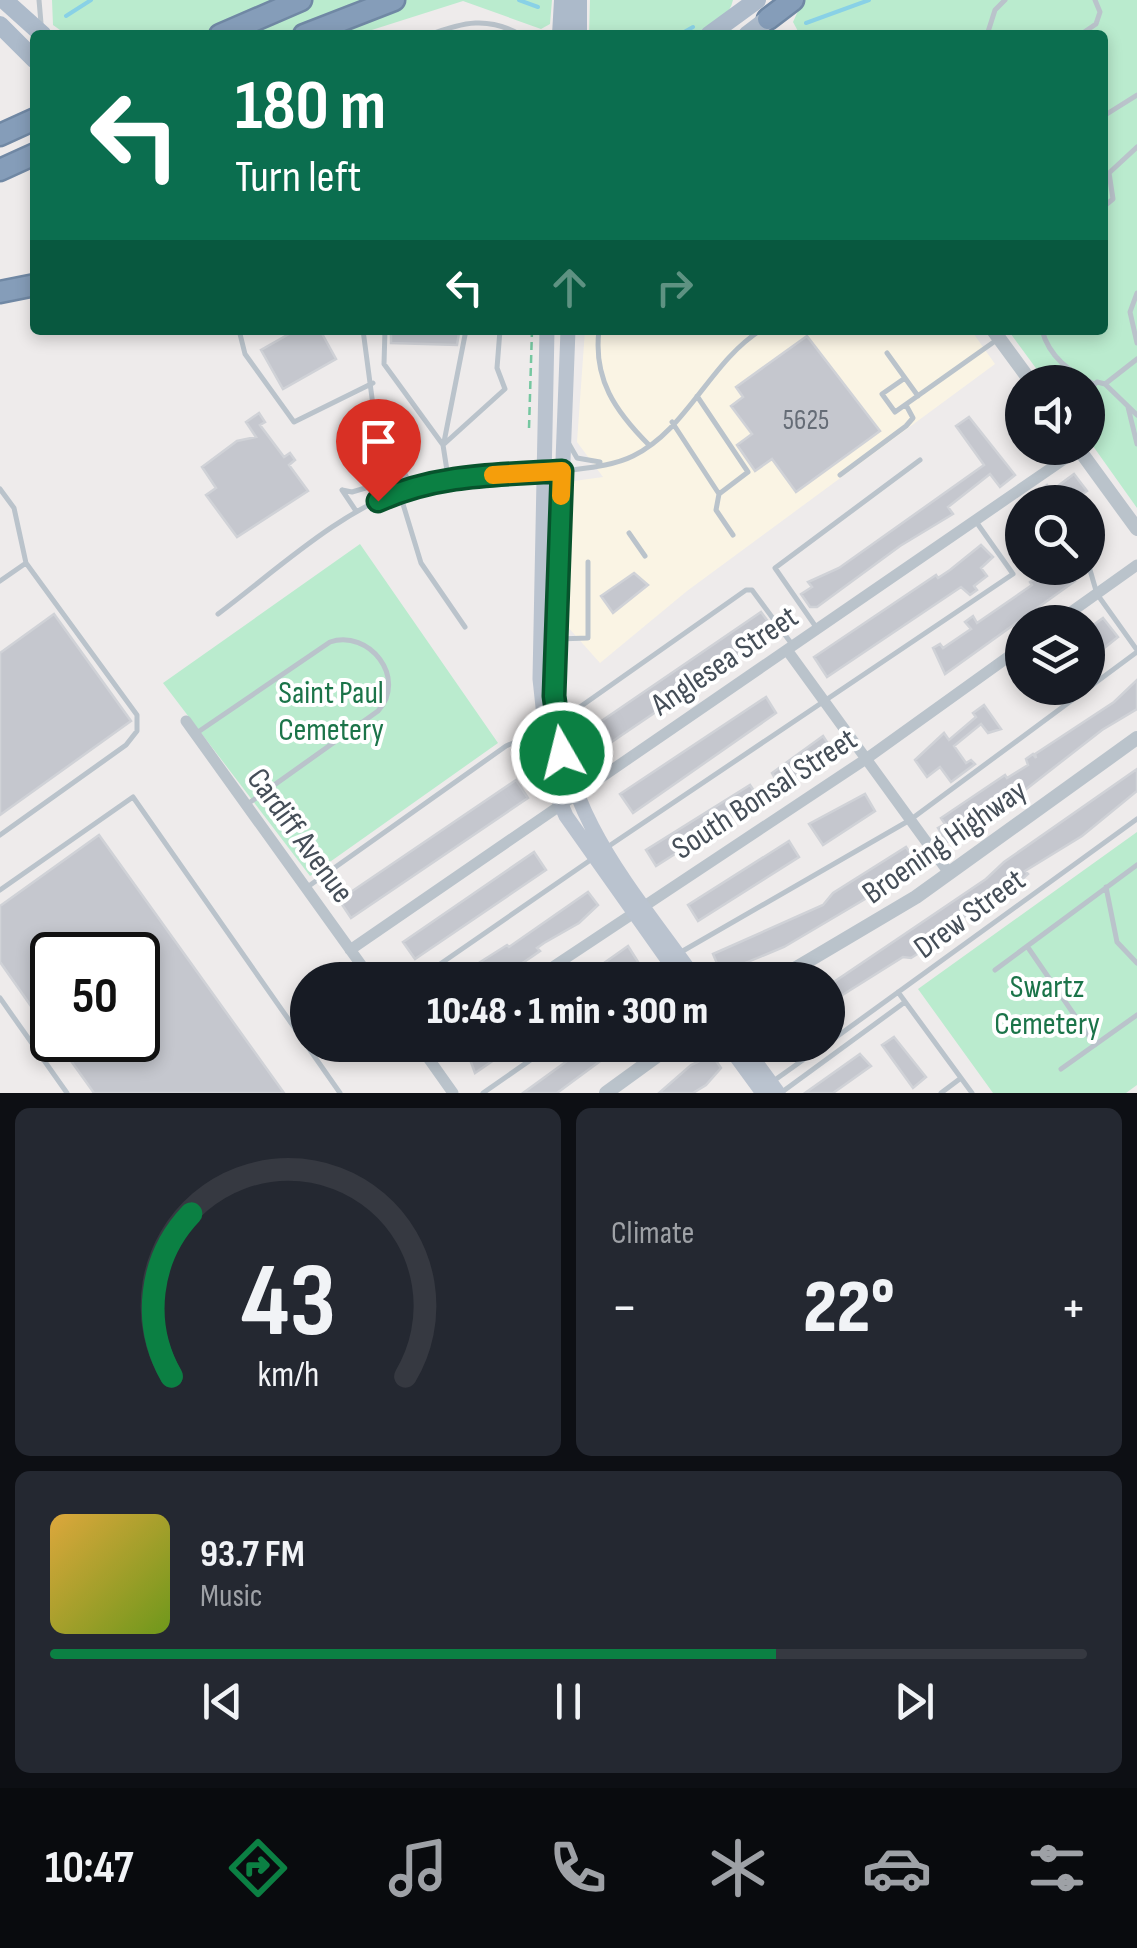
<!DOCTYPE html>
<meta charset="utf-8">
<style>
body{margin:0;font-family:"Sofia Sans Condensed",sans-serif;background:#242831;color:#f1f3f6;height:100vh;display:flex;flex-direction:column;font-size:38px;white-space:nowrap}
*{box-sizing:border-box;margin:0}
p{font-size:32px;color:#9ea1a6}
.icon{flex:none;width:55px;height:55px;fill:none;stroke:currentColor;stroke-width:2;stroke-linecap:round;stroke-linejoin:round}
.map{position:relative;height:1093px;overflow:hidden}
.details{display:flex;flex-direction:column;gap:15px;padding:15px;background:#0d0f14;flex:1}
.details>*{flex:none}
.guide{position:absolute;left:30px;top:30px;width:1078px;height:305px;border-radius:10px;box-shadow:0 5px 15px #0003;background:#0b6e4f;color:#fff;overflow:hidden}
.controls{position:absolute;left:1005px;top:365px;display:grid;gap:20px}
.controls a{display:grid;place-items:center;width:100px;height:100px;border-radius:50%;background:#171b24;box-shadow:0 5px 15px #0003;font-size:50px}
.speed{position:absolute;left:30px;top:932px;display:flex;gap:20px;font-size:50px;font-weight:700;text-align:center}
.speed>*{display:grid;place-content:center;width:130px;height:130px;border-radius:50%;background:#171b24;box-shadow:0 5px 15px #0003;line-height:1}
.speed .limit{border:5px solid #111;border-radius:15px;background:#fff;color:#111}
.pin{position:absolute;display:grid;place-items:center;width:85px;height:85px;color:#fff;margin:-102px -42px;border-radius:50% 50% 50% 0;rotate:-45deg;box-shadow:0 0 10px #0007}
.pin .icon{rotate:45deg}
.me{position:absolute;width:110px;margin:-55px;rotate:352deg;stroke-linejoin:round;filter:drop-shadow(0 0 8px #0008)}
.turn{display:flex;align-items:center;gap:35px;height:210px;padding:0 40px;font-size:45px}
.turn .icon{width:130px;height:130px;stroke-width:2.5}
.turn b{display:block;font-size:70px;line-height:85px}
.lanes{display:flex;align-items:center;height:95px;padding:0 40px;background:#0003;justify-content:center;gap:50px;direction:ltr}
.lanes .off{opacity:.35}
.big{font-size:75px;font-weight:800;line-height:1.1}
.details .card{flex:1;display:flex;flex-direction:column;justify-content:center;gap:15px;min-width:0;padding:0 35px;border-radius:15px;background:#242831}
.details .dial{align-items:center;gap:0}
.dial svg{height:260px;overflow:visible;fill:none;stroke:#363941;stroke-width:7;stroke-linecap:round;text-anchor:middle}
.dial text{fill:#f1f3f6;stroke:none}
.song{display:flex;align-items:center;gap:30px}
.cover{width:120px;height:120px;border-radius:15px;background:linear-gradient(135deg,hsl(40 70% 55%),hsl(80 70% 35%))}
.played{height:10px;border-radius:5px;background:linear-gradient(90deg,#0b8043 70%,#363941 70%)}
.keys{display:flex;justify-content:space-around;direction:ltr}
.heat{display:flex;justify-content:space-between;align-items:center;font-size:55px;direction:ltr}
.details .tiles{flex:1;display:grid;gap:15px;grid-template-columns:1fr 1fr}
.card:last-child{grid-column:span 2}
.trip{position:absolute;left:290px;top:962px;width:555px;height:100px;border-radius:50px;background:#171b24;box-shadow:0 5px 15px #0003;font-weight:800;line-height:100px;text-align:center}
.tab-bar{display:flex;height:160px;justify-content:space-around;align-items:center;background:#090b0e;color:#9ea1a6}
.tab-bar .icon{width:70px;height:70px}
.tab-bar .on{color:#0b8043}
.tab-bar b{font-size:45px;color:#f1f3f6}
.map>svg:first-child{display:block}
.commercial{fill:#faf4e4}
.green{fill:#baebce}
.lines{fill:none;stroke-linecap:round;stroke-linejoin:round}
.stream{stroke:#89d1e6;stroke-width:4}
.building{fill:#c5c7ce;stroke:#d0d2d7;stroke-width:2.5}
.motorway-casing{stroke:#7088a4;stroke-width:25}
.path{stroke:#75c7a0;stroke-width:2.5;stroke-dasharray:8 5;stroke-linecap:butt}
.service{stroke:#bac3cb;stroke-width:5}
.minor{stroke:#bac3cb;stroke-width:11}
.tertiary{stroke:#bac3cb;stroke-width:14}
.secondary{stroke:#bac3cf;stroke-width:15}
.primary{stroke:#acbaca;stroke-width:18}
.motorway{stroke:#859db9;stroke-width:20}
.route-casing{stroke:#07532c;stroke-width:25}
.route{stroke:#0b8043;stroke-width:18}
.slow{stroke:#f59e0b;stroke-width:18}
.labels{text-anchor:middle;stroke-width:8;stroke-linejoin:round;paint-order:stroke}
.number-label{font-size:28px;fill:#656c76}
.street-label{font-size:32px;fill:#454e58;stroke:#fff}
.park-label{font-size:32px;fill:#1b7449;stroke:#fff}
</style>
<div class="map">
<svg width="1137" height="1093" viewBox="0 0 1137 1093">
<rect width="100%" height="100%" fill="#eeebeb"/>
<!-- commercial -->
<path class="commercial" d="M585,330H971L995,364L687,591L600,663L566,625L574,481L603,477L577,442Z"/>
<!-- green -->
<path class="green" d="M52,0H552L550,24L541,29L463,1L356,35H67L53,25Z
M590,0H733C722,49 627,35 589,35Z
M803,0H1137V508L1088,439V382H1046L1008,330H1102V35H800L793,22Z
M360,544L498,743L310,876L163,683Z
M1137,832V1085L1126,1093H993L918,989Z"/>
<g class="lines">
<!-- stream -->
<path class="stream" d="M519,0L538,7
M66,16L91,0
M806,23L869,0
M679,35L693,27"/>
</g>
<!-- building -->
<path class="building" d="M296,330H320L336,359L283,389L261,350Z
M391,331L459,333L457,345L391,343Z
M807,336L880,431L796,492L772,459L755,471L737,445L752,434L731,406L743,397L736,387Z
M259,413L265,422L260,425L284,457L290,453L295,460L289,465L308,491L237,537L206,495L216,488L202,467L237,441L256,437L246,422Z
M969,417L1015,475L1000,487L990,474L948,507L953,514L900,546L817,607H810L801,594L812,587L808,582L839,568L984,465L956,426Z
M1074,474L1087,491L1071,502H1040L1034,495L1047,485L1051,491Z
M981,545L993,557L981,568L987,576L974,586L977,590L970,595L961,587L827,677L814,657L936,575L938,578L950,570Z
M1043,568H1075L1069,572L1075,581L945,674L933,648L940,644L943,648L971,629L965,622L973,616L977,623L1032,585L1030,582L1046,571Z
M634,573L648,585L613,613L601,596Z
M761,612L775,631L588,758L575,739Z
M54,614L131,721L0,815V653Z
M1103,618L1118,637L1088,661V629Z
M1137,680V709L1102,730L1002,808L947,842L938,828L945,824L941,818L1005,775L1007,778L1028,765L1026,759L1033,754L1036,758L1035,754L1114,702Z
M766,697L776,713L633,813L620,794Z
M984,705L1001,729L988,733L981,724L954,746L966,763L971,760L975,764L951,782L940,767L927,777L915,760L944,733L949,740L976,717L973,713Z
M823,736L836,756L782,790L772,773Z
M1137,769V791L1082,836L1025,871L1028,874L1002,897L995,902L992,898L919,947L922,951L911,958L903,957L828,1004V986L986,879L1004,862Z
M516,780L528,798L351,918L339,900Z
M750,785L760,800L656,866L646,850Z
M865,794L875,811L823,845L809,824Z
M99,835L284,1093H94L56,1040H138V955H52V1036L0,962V906Z
M789,841L799,857L698,921L688,905Z
M906,847L919,867L784,947L721,973L713,954L823,905L833,893Z
M534,852L546,870L415,959L403,942Z
M588,892L598,905L579,923L544,943L537,948L540,951L498,980H472L466,971L507,945L509,947Z
M628,946L640,965L634,970L627,974L624,969L608,980H580Z
M894,1037L926,1077L913,1088L882,1045Z
M481,1045H516L475,1073L468,1054Z
M589,1045H622L557,1093H523Z
M860,1054L871,1066L843,1086L833,1093H805Z
M712,1055L721,1068L706,1085L693,1093H659L691,1065Z"/>
<g class="lines">
<!-- motorway casing -->
<g class="motorway-casing">
<path id="motorway" d="M768,19L793,0
M220,35L301,0
M304,35L394,0
M0,135L35,119
M0,170L35,154
M0,292L35,285"/>
</g>
<!-- path -->
<path class="path" d="M529,428L532,330"/>
<!-- service -->
<path class="service" d="M39,0L41,23
M429,35C463,22 488,16 521,35
M987,35L995,10L1005,0
M1080,35L1096,24L1100,12L1095,0
M1102,117L1137,95
M1102,208L1113,199L1109,173L1137,147
M1137,293L1130,312L1137,343
M239,330L245,354L294,422L373,383
M363,330L374,413L411,486
M385,330L384,364L443,445L448,477
M599,330C593,379 615,411 649,445
M1042,330C1049,357 1070,372 1094,384
M887,353L918,396
M905,378L882,394L895,412L998,339
M1105,384L1137,359
M1088,391L1097,382L1105,384L1137,415
M697,396L748,472L719,494L716,510L733,535
M1128,407L1137,444
M672,422L719,494
M444,442L466,330
M569,444L577,458L600,462
M443,445L505,389L497,368L500,330
M564,471C585,468 613,466 633,456C687,430 710,362 761,330
M840,475L906,426L913,418L906,405
M0,489L14,508L26,563L0,581
M342,490L352,492L406,476
M342,490L356,511
M399,491L421,563L465,627
M629,533L645,556
M1088,563L1097,594L1137,650
M218,614C278,569 340,510 412,486C453,472 500,475 543,472
M816,627L775,568L920,460
M558,639L588,638V562
M560,721L746,590H752L791,643
M198,732L330,642C369,629 408,678 378,711L249,803
M0,835L126,745L137,731V715L26,563
M606,848L1013,574L977,523
M1106,887L1117,942L1137,963
M306,888L506,746L541,731
M0,890L133,797L340,1093
M1029,949L1095,1045
M681,952L910,820L1137,652
M995,970L1137,865
M417,980L592,859
M643,980L665,964
M898,992L972,1093
M0,998L67,1093
M828,1043L1137,819
M1061,1069L1137,1015
M772,1082L824,1045
M782,1092L905,1002
M483,1093L552,1045
M941,1093L961,1078"/>
<!-- minor -->
<path class="minor" d="M1057,622L1137,565
M787,650L949,873
M186,721L372,980
M350,950L1079,449
M533,980L866,759L1022,647
M419,1045L453,1093"/>
<!-- tertiary -->
<path class="tertiary" d="M993,330L1031,382
M1078,448L1137,529
M776,980L916,897L1137,738
M606,1093L672,1045"/>
<!-- secondary -->
<path class="secondary" d="M547,330L540,679L551,781L566,816L682,980
M568,330L554,695C565,819 628,884 696,980
M728,1045L763,1093
M743,1045L778,1093"/>
<!-- primary -->
<path class="primary" d="M4,0L43,35
M0,25L35,60
M561,35L563,0
M578,35V0
M709,35L757,0
M747,35L768,19"/>
<!-- motorway -->
<use href="#motorway" class="motorway"/>
</g>
<g class="lines">
<!-- route casing -->
<g class="route-casing">
<path id="route" d="M378,501C437,474 497,475 562,471L554,696L562,753"/>
</g>
<!-- route -->
<use href="#route" class="route"/>
<!-- slow -->
<path class="slow" d="M493,475L562,471L561,496"/>
</g>
<g class="labels">
<!-- number labels -->
<g class="number-label">
<text x="806" y="429">5625</text>
</g>
<!-- street labels -->
<g class="street-label">
<text transform="translate(724 660) rotate(-34)" y="11">Anglesea Street</text>
<text transform="translate(764 793) rotate(-33)" y="11">South Bonsal Street</text>
<text transform="translate(301 835) rotate(54)" y="11">Cardiff Avenue</text>
<text transform="translate(944 841) rotate(-35)" y="11">Broening Highway</text>
<text transform="translate(969 913) rotate(-36)" y="11">Drew Street</text>
</g>
<!-- park labels -->
<g class="park-label">
<text x="331" y="703">Saint Paul<tspan x="331" dy="37">Cemetery</tspan></text>
<text x="1047" y="997">Swartz<tspan x="1047" dy="37">Cemetery</tspan></text>
</g>
</g>
</svg>
<div class="controls">
<a><svg class="icon" aria-label="sound" viewBox="0 0 24 24"><path d="M4 9h4l5-4v14l-5-4H4zM17 9q2 3 0 6"/></svg></a>
<a><svg class="icon" aria-label="search" viewBox="0 0 24 24"><circle cx="10" cy="10" r="6"/><path d="M15 15l6 6"/></svg></a>
<a><svg class="icon" aria-label="layers" viewBox="0 0 24 24"><path d="M12 4l9 5-9 5-9-5zM3 14l9 5 9-5"/></svg></a>
</div>
<div class="speed"><div class="limit">50</div></div>
<div class="pin" style="left:378px;top:501px;background:#d93025"><svg class="icon" aria-label="arrive" viewBox="0 0 24 24"><path d="M6 21V4h12l-3 4 3 4H6"/></svg></div>
<svg class="me" style="left:562px;top:753px" viewBox="-20 -20 40 40"><circle r="17" fill="#0b8043" stroke="#fff" stroke-width="3"/><path d="M0-11L8 9 0 5-8 9z" fill="#fff"/></svg>
<div class="trip">10:48 · 1 min · 300 m</div>
<div class="guide">
<div class="turn"><svg class="icon" aria-label="left" viewBox="0 0 24 24"><path d="M17 20v-9H6M10 6l-5 5 5 5"/></svg><div><b>180 m</b>Turn left</div></div>
<div class="lanes"><svg class="icon" aria-label="left" viewBox="0 0 24 24"><path d="M17 20v-9H6M10 6l-5 5 5 5"/></svg><svg class="icon off" aria-label="ahead" viewBox="0 0 24 24"><path d="M12 20V5M6 11l6-6 6 6"/></svg><svg class="icon off" aria-label="right" viewBox="0 0 24 24"><path d="M7 20v-9h11M14 6l5 5-5 5"/></svg></div>
</div>
</div>
<section class="details">
<div class="tiles">
<div class="card dial"><svg viewBox="0 0 100 80">
<path d="M14 69A42 42 0 1 1 86 69"/>
<path d="M14 69A42 42 0 0 1 20 19" stroke="#0b8043"/>
<text x="50" y="56" font-size="32" font-weight="700">43</text>
<text x="50" y="72" font-size="11">km/h</text>
</svg></div>
<div class="card"><p>Climate</p>
<div class="heat"><a>−</a><b class="big">22°</b><a>+</a></div>
</div>
<div class="card">
<div class="song"><i class="cover"></i><div><b>93.7 FM</b><p>Music</p></div></div>
<div class="played"></div>
<div class="keys"><svg class="icon" aria-label="previous" viewBox="0 0 24 24"><path d="M18 5L8 12l10 7zM5 5v14"/></svg><svg class="icon" aria-label="pause" viewBox="0 0 24 24"><path d="M8 5v14M16 5v14"/></svg><svg class="icon" aria-label="next" viewBox="0 0 24 24"><path d="M6 5l10 7-10 7zM19 5v14"/></svg></div>
</div>
</div>
</section>
<nav class="tab-bar">
<b>10:47</b>
<svg class="icon on" aria-label="directions" viewBox="0 0 24 24"><path d="M12 3l9 9-9 9-9-9zM9 14v-3h6M13 9l2 2-2 2"/></svg>
<svg class="icon" aria-label="music" viewBox="0 0 24 24"><path d="M9 18V5l10-2v13"/><circle cx="6" cy="18" r="3"/><circle cx="16" cy="16" r="3"/></svg>
<svg class="icon" aria-label="phone" viewBox="0 0 24 24"><path d="M5 4h4l2 5-3 2q2 4 5 5l2-3 5 2v4C11 20 4 13 5 4z"/></svg>
<svg class="icon" aria-label="climate" viewBox="0 0 24 24"><path d="M12 3v18M4 7l16 10M4 17L20 7"/></svg>
<svg class="icon" aria-label="car" viewBox="0 0 24 24"><path d="M5 17H2v-5l4-1 3-4h7l3 4 3 1v5h-3M9 17h6M6 11h13"/><circle cx="7" cy="17" r="2"/><circle cx="17" cy="17" r="2"/></svg>
<svg class="icon" aria-label="filters" viewBox="0 0 24 24"><path d="M4 7h16M4 17h16"/><circle cx="9" cy="7" r="2"/><circle cx="15" cy="17" r="2"/></svg>
</nav>
